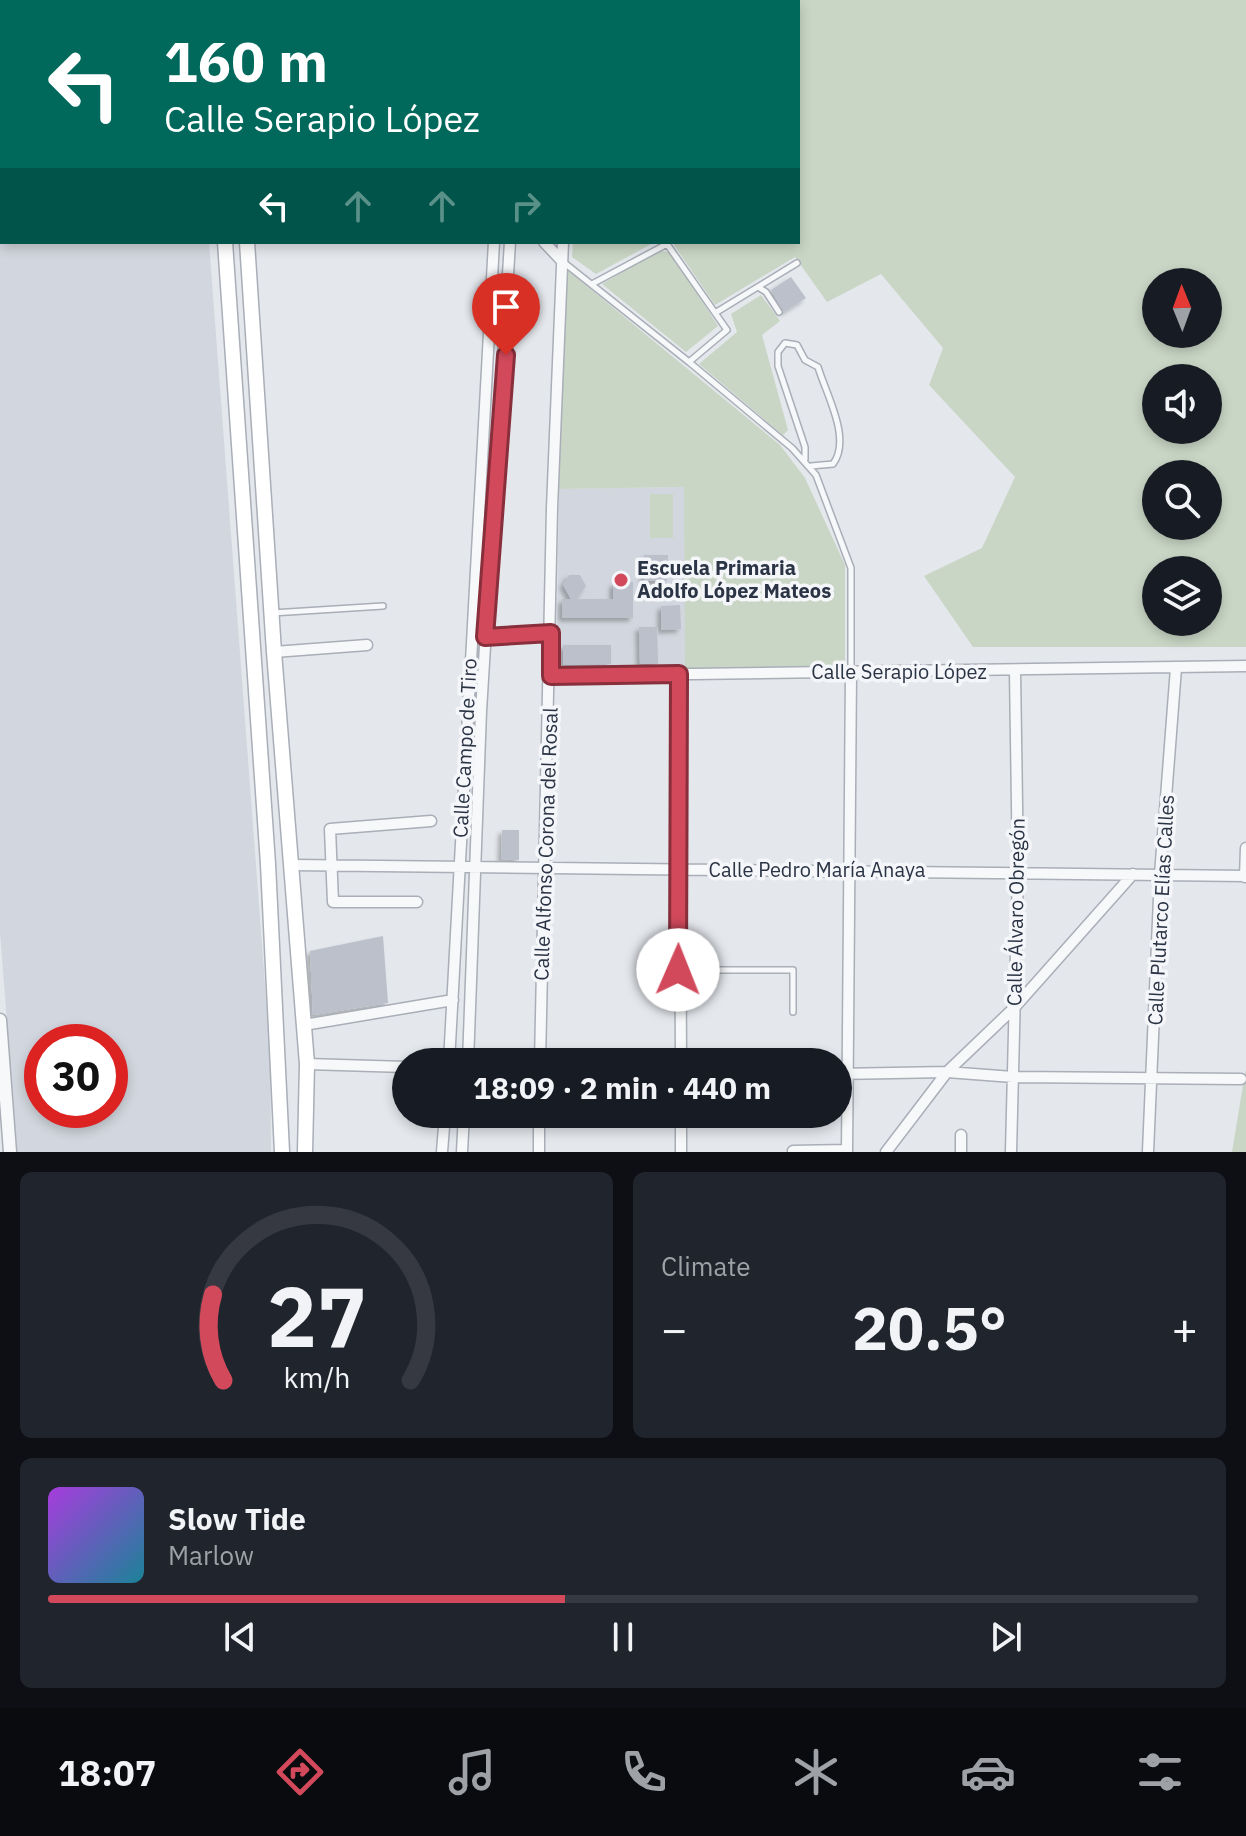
<!DOCTYPE html>
<meta charset="utf-8">
<style>
body{margin:0;font-family:"IBM Plex Sans",sans-serif;background:#20242c;color:#f1f3f6;height:100vh;display:flex;flex-direction:column;font-size:30px;white-space:nowrap}
*{box-sizing:border-box;margin:0}
p{font-size:26px;color:#9ea1a6}
.icon{flex:none;width:44px;height:44px;fill:none;stroke:currentColor;stroke-width:2;stroke-linecap:round;stroke-linejoin:round}
.map{position:relative;height:1152px;overflow:hidden}
.details{display:flex;flex-direction:column;gap:20px;padding:20px;background:#0d0f14;flex:1}
.details>*{flex:none}
.banner{position:absolute;left:0px;top:0px;width:800px;height:244px;box-shadow:0 4px 12px #0003;background:#00695c;color:#fff;overflow:hidden}
.needle{width:52px;rotate:359deg}
.tools{position:absolute;left:1142px;top:268px;display:grid;gap:16px}
.tools a{display:grid;place-items:center;width:80px;height:80px;border-radius:50%;background:#171b24;box-shadow:0 4px 12px #0003;font-size:40px}
.speed{position:absolute;left:24px;top:1024px;display:flex;gap:16px;font-size:40px;font-weight:700;text-align:center}
.speed>*{display:grid;place-content:center;width:104px;height:104px;border-radius:50%;background:#171b24;box-shadow:0 4px 12px #0003;line-height:1}
.speed .limit{border:12px solid #d22;background:#fff;color:#111}
.pin{position:absolute;display:grid;place-items:center;width:68px;height:68px;color:#fff;margin:-82px -34px;border-radius:50% 50% 50% 0;rotate:-45deg;box-shadow:0 0 8px #0007}
.pin .icon{rotate:45deg}
.me{position:absolute;width:88px;margin:-44px;rotate:1deg;stroke-linejoin:round;filter:drop-shadow(0 0 6px #0008)}
.turn{display:flex;align-items:center;gap:28px;height:168px;padding:0 32px;font-size:36px}
.turn .icon{width:104px;height:104px;stroke-width:2.5}
.turn b{display:block;font-size:56px;line-height:68px}
.lanes{display:flex;align-items:center;height:76px;padding:0 32px;background:#0003;justify-content:center;gap:40px;direction:ltr}
.lanes .off{opacity:.35}
.big{font-size:60px;font-weight:700;line-height:1.1}
.details .card{flex:1;display:flex;flex-direction:column;justify-content:center;gap:12px;min-width:0;padding:0 28px;border-radius:12px;background:#20242c}
.details .dial{align-items:center;gap:0}
.dial svg{height:208px;overflow:visible;fill:none;stroke:#363941;stroke-width:7;stroke-linecap:round;text-anchor:middle}
.dial text{fill:#f1f3f6;stroke:none}
.song{display:flex;align-items:center;gap:24px}
.cover{width:96px;height:96px;border-radius:12px;background:linear-gradient(135deg,hsl(280 70% 55%),hsl(190 70% 35%))}
.played{height:8px;border-radius:4px;background:linear-gradient(90deg,#d1495b 45%,#363941 45%)}
.keys{display:flex;justify-content:space-around;direction:ltr}
.heat{display:flex;justify-content:space-between;align-items:center;font-size:44px;direction:ltr}
.details .tiles{flex:1;display:grid;gap:20px;grid-template-columns:1fr 1fr}
.card:last-child{grid-column:span 2}
.trip{position:absolute;left:392px;top:1048px;width:460px;height:80px;border-radius:40px;background:#171b24;box-shadow:0 4px 12px #0003;font-weight:700;line-height:80px;text-align:center}
.dock{display:flex;height:128px;justify-content:space-around;align-items:center;background:#090b0e;color:#9ea1a6}
.dock .icon{width:56px;height:56px}
.dock .selected{color:#d1495b}
.dock b{font-size:36px;color:#f1f3f6}
.map>svg:first-child{display:block}
.built{fill:#d2d6de;fill-rule:evenodd}
.green{fill:#c9d6c5;fill-rule:evenodd}
.building{fill:#bbc0ca;filter:url(#shadow)}
.lines{fill:none;stroke-linecap:round;stroke-linejoin:round}
.service-casing{stroke:#a9aeb7;stroke-width:8}
.minor-casing{stroke:#a9aeb7;stroke-width:13}
.tertiary-casing{stroke:#a9aeb7;stroke-width:15}
.secondary-casing{stroke:#a9aeb7;stroke-width:17}
.service{stroke:#f7f8fa;stroke-width:5}
.minor{stroke:#f7f8fa;stroke-width:10}
.tertiary{stroke:#f7f8fa;stroke-width:12}
.secondary{stroke:#fff;stroke-width:14}
.route-casing{stroke:#882f3b;stroke-width:20}
.route{stroke:#d1495b;stroke-width:14}
.poi-dot{fill:#d1495b;stroke:#f4f6f9;stroke-width:3}
.labels{text-anchor:middle;stroke-width:7;stroke-linejoin:round;paint-order:stroke}
.poi-label{font-size:20px;font-weight:bold;fill:#2b3445;stroke:#f4f6f9;text-anchor:start}
.street-label{font-size:20px;fill:#2b3445;stroke:#f4f6f9}
</style>
<div class="map">
<svg width="1246" height="1152" viewBox="0 0 1246 1152">
<defs>
<filter id="shadow"><feDropShadow dx="-3.5" dy="3.5" stdDeviation="2" flood-color="#0004"/></filter>
</defs>
<rect width="100%" height="100%" fill="#e4e7ec"/>
<!-- built -->
<path class="built" d="M0,0H191L2,2V242H209L270,1051L271,1152H17L0,932ZM42,1042H110V1110H42Z
M685,487V671L556,673L559,489Z"/>
<!-- green -->
<path class="green" d="M597,0H1246V647H973L924,576L982,548L1015,477L929,385L943,348L881,274L827,302L795,257L715,305L672,242H798V2ZM1156,282H1208V334H1156ZM1156,378H1208V430H1156ZM1156,474H1208V526H1156ZM1156,570H1208V622H1156Z
M573,242H655L596,274L572,257Z
M660,250L671,253L718,326L686,352L602,284Z
M566,269L780,445L805,478L845,565V662L840,667L685,671L684,487L559,489Z
M761,295L780,321L762,335L788,430L783,435L699,364L737,332L731,314Z
M650,494H673V538H650Z
M1246,1070V1152H1232L1245,1073Z"/>
<!-- building -->
<path class="building" d="M791,277L806,298L784,312L771,290Z
M644,555H668L667,581H644Z
M569,575H580L586,586L577,599H613V583L633,582V618H562V599H571L563,585Z
M680,605L681,629L661,630V606Z
M639,627H657L658,664H640Z
M563,645H611V664L563,665Z
M502,830H519V860L501,859Z
M383,936L388,1003L313,1015L310,951Z"/>
<g class="lines">
<!-- service casing -->
<g class="service-casing">
<path id="service" d="M0,180H2
M562,261L689,362L727,330L667,244L592,284
M758,287L766,292L779,312
M715,313L797,263
M689,362L792,448L816,475L851,568V672
M805,459V447L778,366V352L785,343L797,345L805,360L818,367C826,394 852,439 833,464L811,466
M272,613L383,606
M485,637L550,633
M679,970H793V1012"/>
</g>
<!-- minor casing -->
<g class="minor-casing">
<path id="minor" d="M259,0L262,2
M501,0V2
M522,2V0
M576,2V0
M544,242L562,261
M274,652L367,645
M679,674L681,1062
M551,676L1246,666
M292,865L1246,876
M1245,877L1246,848
M417,902H333L330,829L431,821
M304,1025L453,1000
M449,1062L494,242
M468,1062L481,711L510,242
M540,1062L552,508L563,242
M307,1064L406,1067
M838,1074L947,1072L1013,1077L1241,1079
M961,1135V1152
M793,1151L847,1150
M442,1152L445,1114
M462,1152L464,1114
M539,1152V1114
M681,1152V1114
M847,1152L851,672
M886,1152L947,1072L1014,1008L1133,874
M1011,1152L1018,872L1015,671
M1148,1152L1160,875L1176,668"/>
</g>
<!-- tertiary casing -->
<g class="tertiary-casing">
<path id="tertiary" d="M0,1020L10,1152"/>
</g>
<!-- secondary casing -->
<g class="secondary-casing">
<path id="secondary" d="M210,0V2
M229,0L230,2
M225,242L268,864L282,1152
M247,242L274,652L307,1064L305,1152"/>
</g>
<!-- service -->
<use href="#service" class="service"/>
<!-- minor -->
<use href="#minor" class="minor"/>
<!-- tertiary -->
<use href="#tertiary" class="tertiary"/>
<!-- secondary -->
<use href="#secondary" class="secondary"/>
</g>
<g class="lines">
<!-- route casing -->
<g class="route-casing">
<path id="route" d="M506,355L485,637L551,633V676L679,674L678,970"/>
</g>
<!-- route -->
<use href="#route" class="route"/>
</g>
<!-- markers -->
<circle class="poi-dot" cx="621" cy="580" r="8"/>
<g class="labels">
<!-- poi labels -->
<g class="poi-label">
<text x="637" y="575">Escuela Primaria<tspan x="637" dy="23">Adolfo López Mateos</tspan></text>
</g>
<!-- street labels -->
<g class="street-label">
<text x="899" y="679">Calle Serapio López</text>
<text transform="translate(465 748) rotate(-87)" y="7">Calle Campo de Tiro</text>
<text transform="translate(546 844) rotate(-88)" y="7">Calle Alfonso Corona del Rosal</text>
<text x="817" y="877">Calle Pedro María Anaya</text>
<text transform="translate(1161 910) rotate(-87)" y="7">Calle Plutarco Elías Calles</text>
<text transform="translate(1016 912) rotate(-89)" y="7">Calle Álvaro Obregón</text>
</g>
</g>
</svg>
<div class="tools">
<a><svg class="needle" viewBox="-14 -14 28 28"><path d="M0-13l5 13h-10z" fill="#e53935"/><path d="M0 13l5-13h-10z" fill="#9ea1a6"/></svg></a>
<a><svg class="icon" aria-label="sound" viewBox="0 0 24 24"><path d="M4 9h4l5-4v14l-5-4H4zM17 9q2 3 0 6"/></svg></a>
<a><svg class="icon" aria-label="search" viewBox="0 0 24 24"><circle cx="10" cy="10" r="6"/><path d="M15 15l6 6"/></svg></a>
<a><svg class="icon" aria-label="layers" viewBox="0 0 24 24"><path d="M12 4l9 5-9 5-9-5zM3 14l9 5 9-5"/></svg></a>
</div>
<div class="speed"><div class="limit">30</div></div>
<div class="pin" style="left:506px;top:355px;background:#d93025"><svg class="icon" aria-label="arrive" viewBox="0 0 24 24"><path d="M6 21V4h12l-3 4 3 4H6"/></svg></div>
<svg class="me" style="left:678px;top:970px" viewBox="-20 -20 40 40"><circle r="19" fill="#fff"/><path d="M0-13L10 11 0 6-10 11z" fill="#d1495b"/></svg>
<div class="trip">18:09 · 2 min · 440 m</div>
<div class="banner">
<div class="turn"><svg class="icon" aria-label="left" viewBox="0 0 24 24"><path d="M17 20v-9H6M10 6l-5 5 5 5"/></svg><div><b>160 m</b>Calle Serapio López</div></div>
<div class="lanes"><svg class="icon" aria-label="left" viewBox="0 0 24 24"><path d="M17 20v-9H6M10 6l-5 5 5 5"/></svg><svg class="icon off" aria-label="ahead" viewBox="0 0 24 24"><path d="M12 20V5M6 11l6-6 6 6"/></svg><svg class="icon off" aria-label="ahead" viewBox="0 0 24 24"><path d="M12 20V5M6 11l6-6 6 6"/></svg><svg class="icon off" aria-label="right" viewBox="0 0 24 24"><path d="M7 20v-9h11M14 6l5 5-5 5"/></svg></div>
</div>
</div>
<section class="details">
<div class="tiles">
<div class="card dial"><svg viewBox="0 0 100 80">
<path d="M14 69A42 42 0 1 1 86 69"/>
<path d="M14 69A42 42 0 0 1 10 36" stroke="#d1495b"/>
<text x="50" y="56" font-size="32" font-weight="700">27</text>
<text x="50" y="72" font-size="11">km/h</text>
</svg></div>
<div class="card"><p>Climate</p>
<div class="heat"><a>−</a><b class="big">20.5°</b><a>+</a></div>
</div>
<div class="card">
<div class="song"><i class="cover"></i><div><b>Slow Tide</b><p>Marlow</p></div></div>
<div class="played"></div>
<div class="keys"><svg class="icon" aria-label="previous" viewBox="0 0 24 24"><path d="M18 5L8 12l10 7zM5 5v14"/></svg><svg class="icon" aria-label="pause" viewBox="0 0 24 24"><path d="M8 5v14M16 5v14"/></svg><svg class="icon" aria-label="next" viewBox="0 0 24 24"><path d="M6 5l10 7-10 7zM19 5v14"/></svg></div>
</div>
</div>
</section>
<nav class="dock">
<b>18:07</b>
<svg class="icon selected" aria-label="directions" viewBox="0 0 24 24"><path d="M12 3l9 9-9 9-9-9zM9 14v-3h6M13 9l2 2-2 2"/></svg>
<svg class="icon" aria-label="music" viewBox="0 0 24 24"><path d="M9 18V5l10-2v13"/><circle cx="6" cy="18" r="3"/><circle cx="16" cy="16" r="3"/></svg>
<svg class="icon" aria-label="phone" viewBox="0 0 24 24"><path d="M5 4h4l2 5-3 2q2 4 5 5l2-3 5 2v4C11 20 4 13 5 4z"/></svg>
<svg class="icon" aria-label="climate" viewBox="0 0 24 24"><path d="M12 3v18M4 7l16 10M4 17L20 7"/></svg>
<svg class="icon" aria-label="car" viewBox="0 0 24 24"><path d="M5 17H2v-5l4-1 3-4h7l3 4 3 1v5h-3M9 17h6M6 11h13"/><circle cx="7" cy="17" r="2"/><circle cx="17" cy="17" r="2"/></svg>
<svg class="icon" aria-label="filters" viewBox="0 0 24 24"><path d="M4 7h16M4 17h16"/><circle cx="9" cy="7" r="2"/><circle cx="15" cy="17" r="2"/></svg>
</nav>
